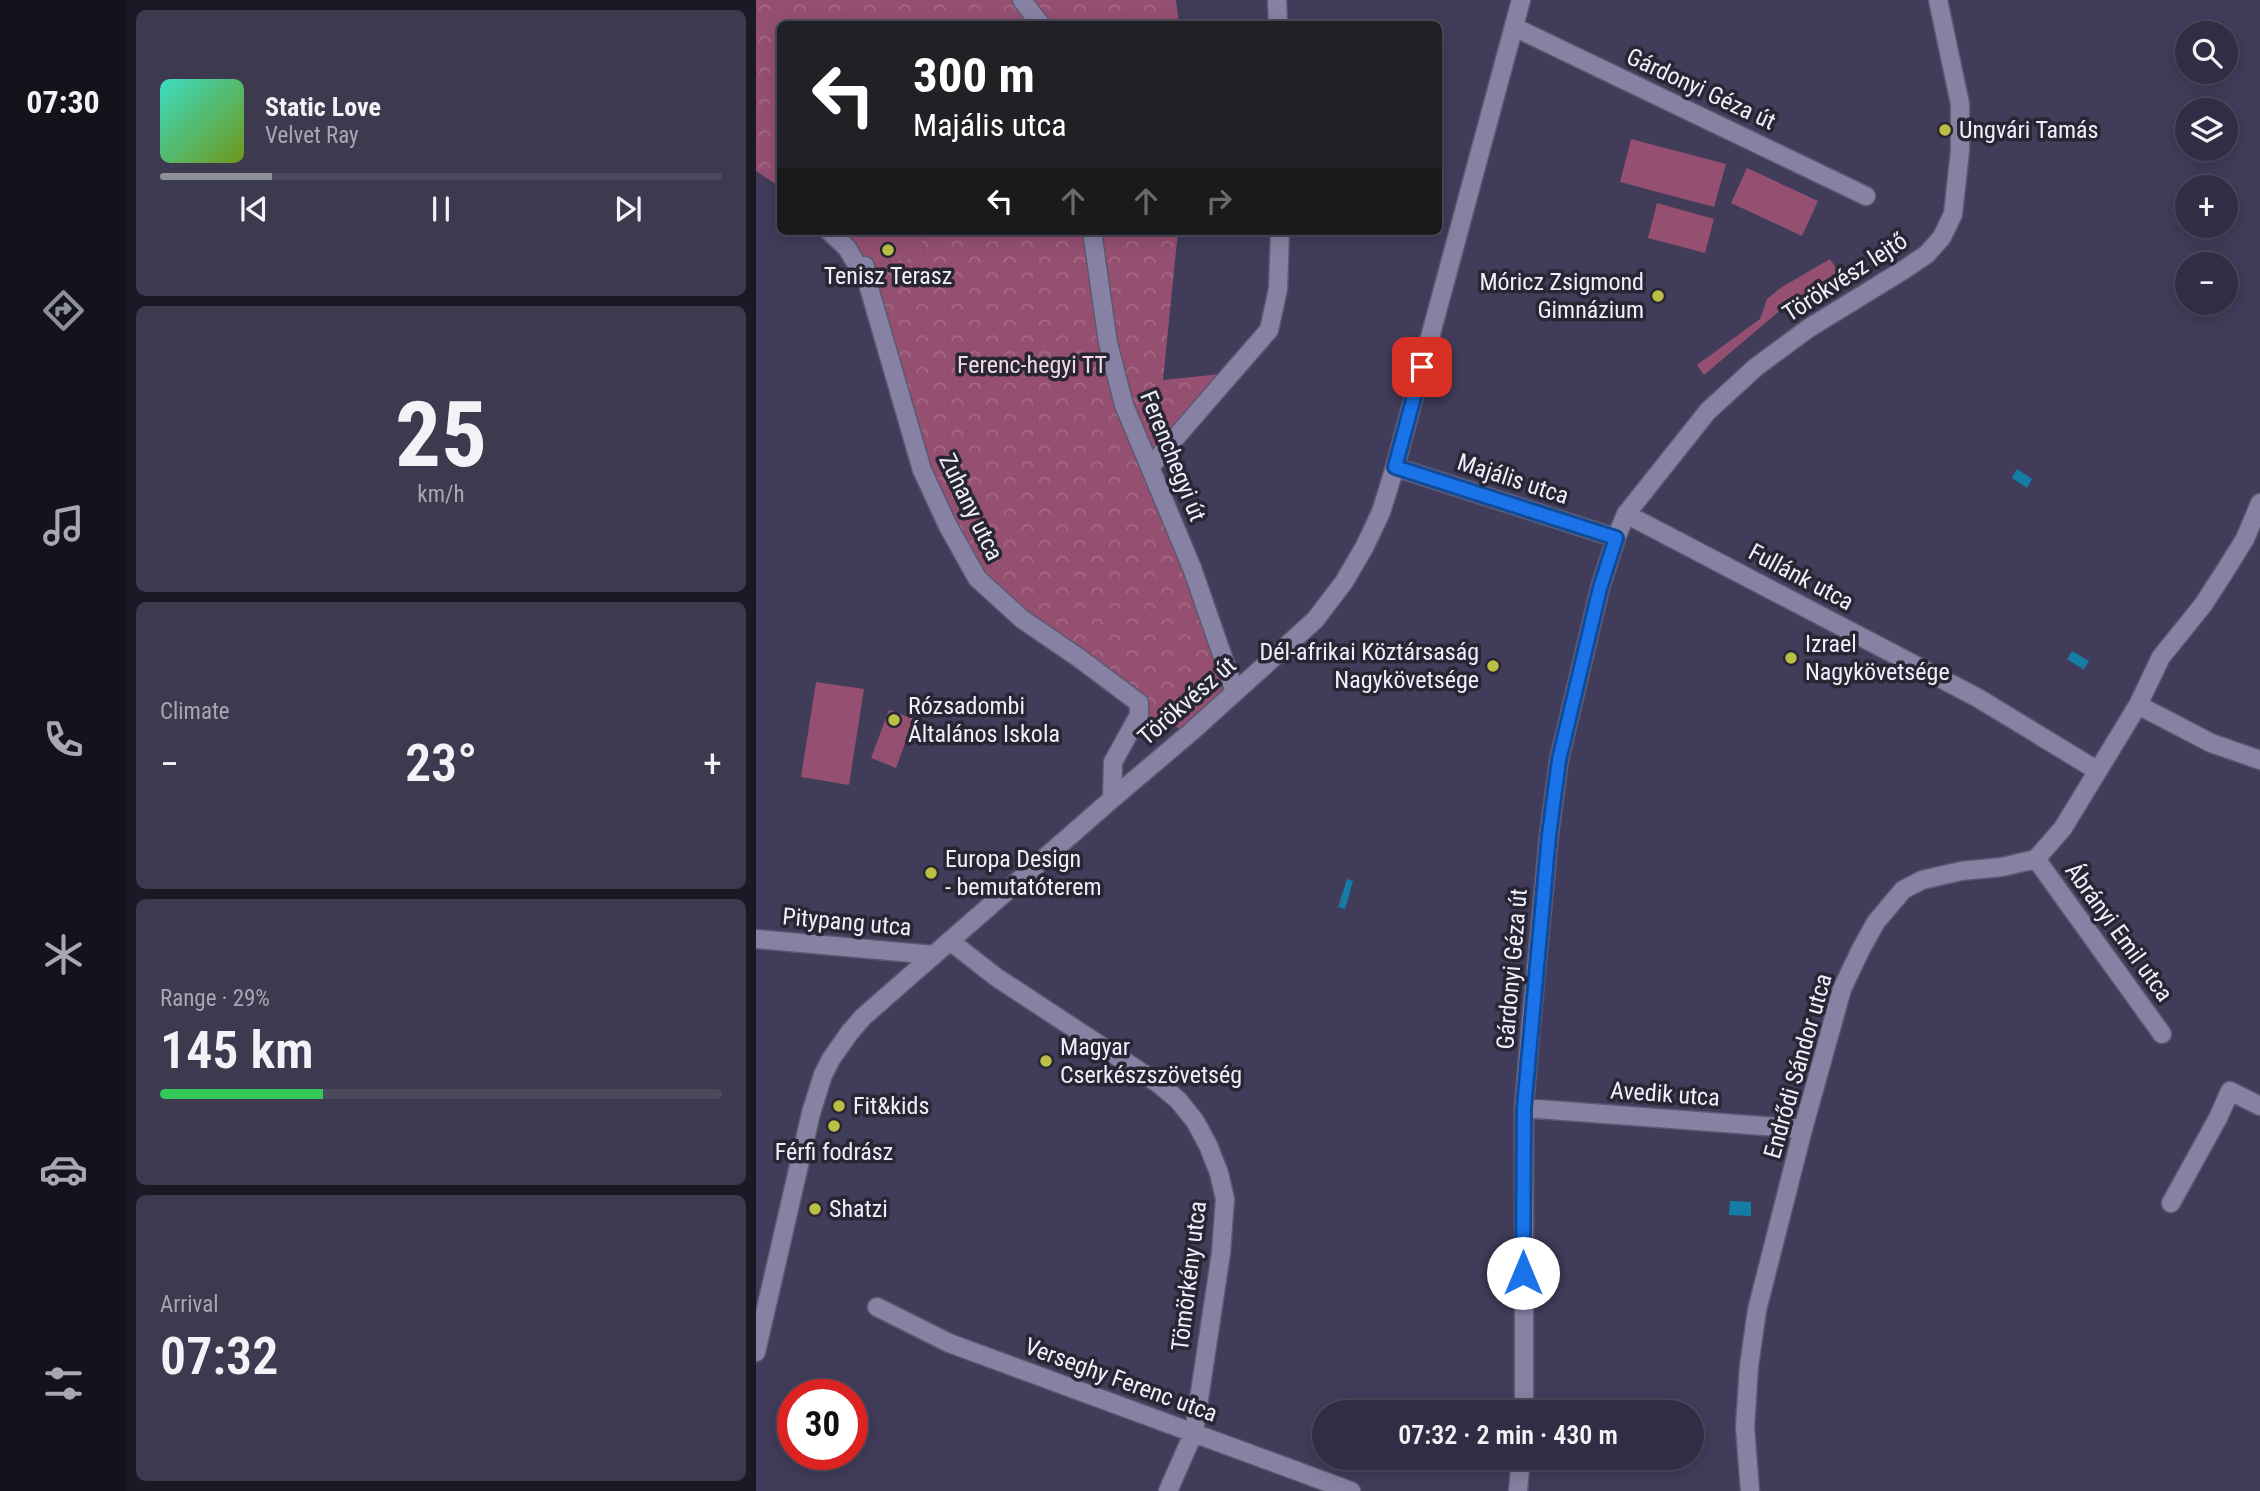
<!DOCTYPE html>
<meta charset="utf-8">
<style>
body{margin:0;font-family:"Roboto Condensed",sans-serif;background:#3d394f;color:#f1f3f6;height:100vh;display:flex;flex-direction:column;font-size:26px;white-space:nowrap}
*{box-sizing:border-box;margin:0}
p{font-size:23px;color:#a8a8b2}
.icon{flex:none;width:38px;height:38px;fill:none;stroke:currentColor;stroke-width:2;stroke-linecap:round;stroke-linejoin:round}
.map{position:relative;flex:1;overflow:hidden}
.drawer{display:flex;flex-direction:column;gap:10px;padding:10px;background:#1b1925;width:630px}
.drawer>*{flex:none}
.hud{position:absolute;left:21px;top:21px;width:665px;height:214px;border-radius:10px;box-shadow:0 4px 18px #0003,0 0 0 2px #4c495d;background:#202124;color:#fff;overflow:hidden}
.tools{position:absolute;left:1419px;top:21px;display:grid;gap:14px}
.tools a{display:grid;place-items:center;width:63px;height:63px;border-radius:50%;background:#312d44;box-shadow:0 4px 18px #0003,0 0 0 2px #4c495d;font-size:35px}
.speed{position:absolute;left:21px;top:1379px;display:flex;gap:14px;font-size:35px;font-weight:700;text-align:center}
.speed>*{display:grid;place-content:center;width:91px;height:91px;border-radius:50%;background:#312d44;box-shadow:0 4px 18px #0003,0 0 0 2px #4c495d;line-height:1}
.speed .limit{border:10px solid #d22;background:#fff;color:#111}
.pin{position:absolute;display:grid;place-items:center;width:60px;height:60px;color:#fff;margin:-30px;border-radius:14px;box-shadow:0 4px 10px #0006}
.me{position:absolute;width:77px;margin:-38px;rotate:0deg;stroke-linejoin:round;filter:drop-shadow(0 0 5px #0008)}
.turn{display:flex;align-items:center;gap:24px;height:147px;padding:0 21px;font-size:32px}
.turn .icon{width:91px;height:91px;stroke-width:2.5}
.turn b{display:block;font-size:49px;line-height:60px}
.lanes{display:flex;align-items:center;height:66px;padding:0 21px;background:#0003;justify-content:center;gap:35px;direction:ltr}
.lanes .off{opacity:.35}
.big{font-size:52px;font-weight:600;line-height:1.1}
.drawer .card{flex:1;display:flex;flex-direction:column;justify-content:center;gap:10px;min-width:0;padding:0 24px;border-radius:10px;background:#3d394f}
.drawer .dial{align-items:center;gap:0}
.dial b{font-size:91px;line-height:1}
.song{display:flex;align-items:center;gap:21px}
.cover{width:84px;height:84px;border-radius:10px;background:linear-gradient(135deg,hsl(170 70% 55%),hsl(80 70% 35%))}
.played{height:7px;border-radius:4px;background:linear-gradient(90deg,#8c9099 20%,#4c495d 20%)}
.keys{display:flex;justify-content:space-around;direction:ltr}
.heat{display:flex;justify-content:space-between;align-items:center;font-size:38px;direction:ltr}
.charge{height:10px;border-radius:5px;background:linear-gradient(90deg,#34c759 29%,#4c495d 0)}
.trip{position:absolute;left:556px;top:1400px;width:392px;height:70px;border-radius:35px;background:#312d44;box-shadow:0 4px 18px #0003,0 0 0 2px #4c495d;font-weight:600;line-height:70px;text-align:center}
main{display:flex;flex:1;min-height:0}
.tabs{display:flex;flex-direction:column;width:126px;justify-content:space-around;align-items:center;background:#14121b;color:#a8a8b2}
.tabs .icon{width:49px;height:49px}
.tabs .current{color:#8c9099}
.tabs b{font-size:32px;color:#f1f3f6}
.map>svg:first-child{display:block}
.park{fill:url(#park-crowns)}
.pitch{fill:#955071}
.water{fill:url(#water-ripples)}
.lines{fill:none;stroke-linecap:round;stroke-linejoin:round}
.minor-casing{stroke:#5c5870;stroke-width:21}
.minor{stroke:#8782a3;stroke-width:18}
.route-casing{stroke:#114b97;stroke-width:18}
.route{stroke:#1a73e8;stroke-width:12}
.poi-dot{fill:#bbc044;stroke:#282633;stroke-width:2.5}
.labels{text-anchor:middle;stroke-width:7;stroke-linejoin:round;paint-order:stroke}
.street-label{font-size:24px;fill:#f0effe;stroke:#282633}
.poi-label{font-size:24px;fill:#f0effe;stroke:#282633;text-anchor:start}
.park-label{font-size:24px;fill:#f3d9e3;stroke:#282633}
</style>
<main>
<nav class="tabs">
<b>07:30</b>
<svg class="icon current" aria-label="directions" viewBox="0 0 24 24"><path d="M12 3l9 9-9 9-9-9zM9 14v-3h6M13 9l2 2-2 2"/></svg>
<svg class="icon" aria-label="music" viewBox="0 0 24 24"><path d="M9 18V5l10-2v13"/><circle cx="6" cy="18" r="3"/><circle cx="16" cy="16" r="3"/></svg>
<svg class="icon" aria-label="phone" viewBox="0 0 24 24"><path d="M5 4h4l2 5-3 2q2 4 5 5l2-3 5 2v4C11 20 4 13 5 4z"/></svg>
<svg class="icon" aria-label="climate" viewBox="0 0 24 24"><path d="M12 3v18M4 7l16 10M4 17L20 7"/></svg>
<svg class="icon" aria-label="car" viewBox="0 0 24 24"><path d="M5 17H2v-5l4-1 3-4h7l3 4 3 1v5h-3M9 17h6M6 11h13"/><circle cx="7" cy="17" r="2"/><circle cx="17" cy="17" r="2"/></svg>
<svg class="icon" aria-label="filters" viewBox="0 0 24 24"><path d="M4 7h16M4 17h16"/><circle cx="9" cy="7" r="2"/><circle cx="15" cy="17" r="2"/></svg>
</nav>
<section class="drawer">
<div class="card">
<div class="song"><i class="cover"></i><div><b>Static Love</b><p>Velvet Ray</p></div></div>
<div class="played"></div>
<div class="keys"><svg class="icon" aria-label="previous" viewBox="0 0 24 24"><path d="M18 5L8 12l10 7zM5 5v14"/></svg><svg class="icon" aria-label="pause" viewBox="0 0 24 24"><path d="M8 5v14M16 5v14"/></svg><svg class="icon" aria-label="next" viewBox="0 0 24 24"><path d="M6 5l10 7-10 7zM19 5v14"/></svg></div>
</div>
<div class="card dial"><b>25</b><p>km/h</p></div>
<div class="card"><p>Climate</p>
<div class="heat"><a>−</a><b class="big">23°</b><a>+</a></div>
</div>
<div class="card"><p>Range · 29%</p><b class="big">145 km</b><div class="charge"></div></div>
<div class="card"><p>Arrival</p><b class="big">07:32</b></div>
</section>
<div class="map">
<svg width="1504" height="1491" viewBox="0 0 1504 1491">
<defs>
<pattern id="park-crowns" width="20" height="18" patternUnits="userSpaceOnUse" patternTransform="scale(1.75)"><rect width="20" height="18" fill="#955071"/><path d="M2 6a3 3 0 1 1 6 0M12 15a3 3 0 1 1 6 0" fill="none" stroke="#a46a86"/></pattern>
<pattern id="water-ripples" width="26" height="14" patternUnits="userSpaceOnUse" patternTransform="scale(1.75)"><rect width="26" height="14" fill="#157da5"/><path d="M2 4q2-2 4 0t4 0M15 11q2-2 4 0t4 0" fill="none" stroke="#2c657d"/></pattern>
</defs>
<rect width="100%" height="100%" fill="#413c5a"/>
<!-- park -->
<path class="park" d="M0,0H420L423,24H24V187L0,171Z
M164,231H422L407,380L475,373L394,467L479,692L435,732L383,715V703L221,578L192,526L109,266L169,256Z"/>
<!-- pitch -->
<path class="pitch" d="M875,139L970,164L958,207L864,182Z
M991,168L1062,201L1046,236L975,203Z
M901,203L958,219L949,253L892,238Z
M85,231H164L169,256L109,266Z
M1074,259L1082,271L1062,286L1034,302L948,375L941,365L1004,319L1011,299L1026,287Z
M60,682L108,689L93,785L45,777Z
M133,710L158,719L140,768L115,758Z"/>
<!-- water -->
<path class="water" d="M1261,469L1276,479L1271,488L1256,478Z
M1316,651L1333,661L1328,670L1311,659Z
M591,879L597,881L589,909L582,907Z
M974,1201L995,1202V1216L973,1215Z"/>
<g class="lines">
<!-- minor casing -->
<g class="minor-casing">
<path id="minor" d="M266,0L284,24
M521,0L522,24
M758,27L1110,196
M73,231L91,248L109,278
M336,231L352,343L368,405L436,568L479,692
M109,266L112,284L166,470L192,526L221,578L266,619L323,658L383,703V715L357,762L356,799
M394,467L513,330L522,289L524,231
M639,467L860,538
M870,514L1222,698L1342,771
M1382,705L1455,743L1504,760
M1280,859L1406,1034
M0,939L178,955
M194,941L240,977L403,1084L422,1100L439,1121L452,1145L463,1173L469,1199L465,1253L438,1432L412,1491
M768,1108L1047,1129
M1415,1203L1462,1118L1474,1091L1504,1106
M121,1307L193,1343L595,1491
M0,1352L55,1113L67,1075L75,1059L94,1032L107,1017L356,799L435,732L559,620L588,582L609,546L625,512L639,467L765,0
M768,1412V1108L774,1034L793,835L803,760L844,588L860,538L870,514L952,411L1000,367L1053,328L1149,269L1171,254L1186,237L1197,214L1204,151V104L1182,0
M762,1491L765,1458
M994,1491L989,1427L993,1366L1001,1310L1047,1129L1086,989L1105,949L1120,922L1147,890L1166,880L1205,871L1246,867L1280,859L1307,828L1382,705L1405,657L1447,605L1469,571L1489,539L1504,503"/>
</g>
<!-- minor -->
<use href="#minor" class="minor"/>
</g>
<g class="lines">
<!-- route casing -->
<g class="route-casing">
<path id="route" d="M666,367L639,467L860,538L844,588L803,760L793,835L768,1108L767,1273"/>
</g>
<!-- route -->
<use href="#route" class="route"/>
</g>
<!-- markers -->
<g class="poi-dot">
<circle cx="1189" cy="130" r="7"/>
<circle cx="132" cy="250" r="7"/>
<circle cx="902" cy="296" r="7"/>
<circle cx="1035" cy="658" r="7"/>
<circle cx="737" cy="666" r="7"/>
<circle cx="138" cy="720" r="7"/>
<circle cx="175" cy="873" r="7"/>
<circle cx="290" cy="1061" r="7"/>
<circle cx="83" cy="1106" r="7"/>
<circle cx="78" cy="1126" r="7"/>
<circle cx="59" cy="1209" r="7"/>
</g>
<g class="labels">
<!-- street labels -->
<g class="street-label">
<text transform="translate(945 89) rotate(25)" y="8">Gárdonyi Géza út</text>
<text transform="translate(1089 277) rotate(-33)" y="8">Törökvész lejtő</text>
<text transform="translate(417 456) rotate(68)" y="8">Ferenchegyi út</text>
<text transform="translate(757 479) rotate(18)" y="8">Majális utca</text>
<text transform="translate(215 507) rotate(64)" y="8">Zuhany utca</text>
<text transform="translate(1045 577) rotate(28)" y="8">Fullánk utca</text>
<text transform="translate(431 701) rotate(-41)" y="8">Törökvész út</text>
<text transform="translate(91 922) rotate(5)" y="8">Pitypang utca</text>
<text transform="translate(1363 932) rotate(54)" y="8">Ábrányi Emil utca</text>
<text transform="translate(756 969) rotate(-85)" y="8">Gárdonyi Géza út</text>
<text transform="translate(1042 1066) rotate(-74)" y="8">Endrődi Sándor utca</text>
<text transform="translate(909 1094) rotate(4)" y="8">Avedik utca</text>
<text transform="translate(433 1276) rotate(-83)" y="8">Tömörkény utca</text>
<text transform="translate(365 1380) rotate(20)" y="8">Verseghy Ferenc utca</text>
</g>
<!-- poi labels -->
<g class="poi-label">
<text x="1203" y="138">Ungvári Tamás</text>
<text x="132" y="284" text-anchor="middle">Tenisz Terasz</text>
<text x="888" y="290" text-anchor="end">Móricz Zsigmond<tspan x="888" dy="28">Gimnázium</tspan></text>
<text x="1049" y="652">Izrael<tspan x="1049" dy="28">Nagykövetsége</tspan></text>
<text x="723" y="660" text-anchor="end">Dél-afrikai Köztársaság<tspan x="723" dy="28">Nagykövetsége</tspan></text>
<text x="152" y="714">Rózsadombi<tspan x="152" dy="28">Általános Iskola</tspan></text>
<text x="189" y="867">Europa Design<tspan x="189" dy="28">- bemutatóterem</tspan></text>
<text x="304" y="1055">Magyar<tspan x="304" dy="28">Cserkészszövetség</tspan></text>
<text x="97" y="1114">Fit&amp;kids</text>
<text x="78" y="1160" text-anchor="middle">Férfi fodrász</text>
<text x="73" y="1217">Shatzi</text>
</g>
<!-- park labels -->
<g class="park-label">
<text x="276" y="373">Ferenc-hegyi TT</text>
</g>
</g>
</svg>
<div class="tools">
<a><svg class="icon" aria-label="search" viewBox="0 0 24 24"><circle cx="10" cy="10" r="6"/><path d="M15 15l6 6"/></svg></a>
<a><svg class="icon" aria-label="layers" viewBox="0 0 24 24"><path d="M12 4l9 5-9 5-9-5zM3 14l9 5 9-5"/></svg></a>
<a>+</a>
<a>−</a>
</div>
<div class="speed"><div class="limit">30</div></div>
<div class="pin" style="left:666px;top:367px;background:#d93025"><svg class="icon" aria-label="arrive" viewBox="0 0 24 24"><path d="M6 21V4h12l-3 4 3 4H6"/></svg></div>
<svg class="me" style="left:767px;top:1273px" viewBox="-20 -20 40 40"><circle r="19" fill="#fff"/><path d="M0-13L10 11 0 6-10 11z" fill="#1a73e8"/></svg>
<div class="trip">07:32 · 2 min · 430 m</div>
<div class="hud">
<div class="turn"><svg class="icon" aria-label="left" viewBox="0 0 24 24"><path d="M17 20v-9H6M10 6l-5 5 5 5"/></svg><div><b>300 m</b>Majális utca</div></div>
<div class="lanes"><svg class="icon" aria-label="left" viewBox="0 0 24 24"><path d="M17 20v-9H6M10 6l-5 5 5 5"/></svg><svg class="icon off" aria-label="ahead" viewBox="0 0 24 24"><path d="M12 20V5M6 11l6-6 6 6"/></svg><svg class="icon off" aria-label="ahead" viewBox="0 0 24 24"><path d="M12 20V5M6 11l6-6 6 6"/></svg><svg class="icon off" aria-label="right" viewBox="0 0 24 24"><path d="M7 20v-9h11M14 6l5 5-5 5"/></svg></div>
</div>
</div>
</main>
